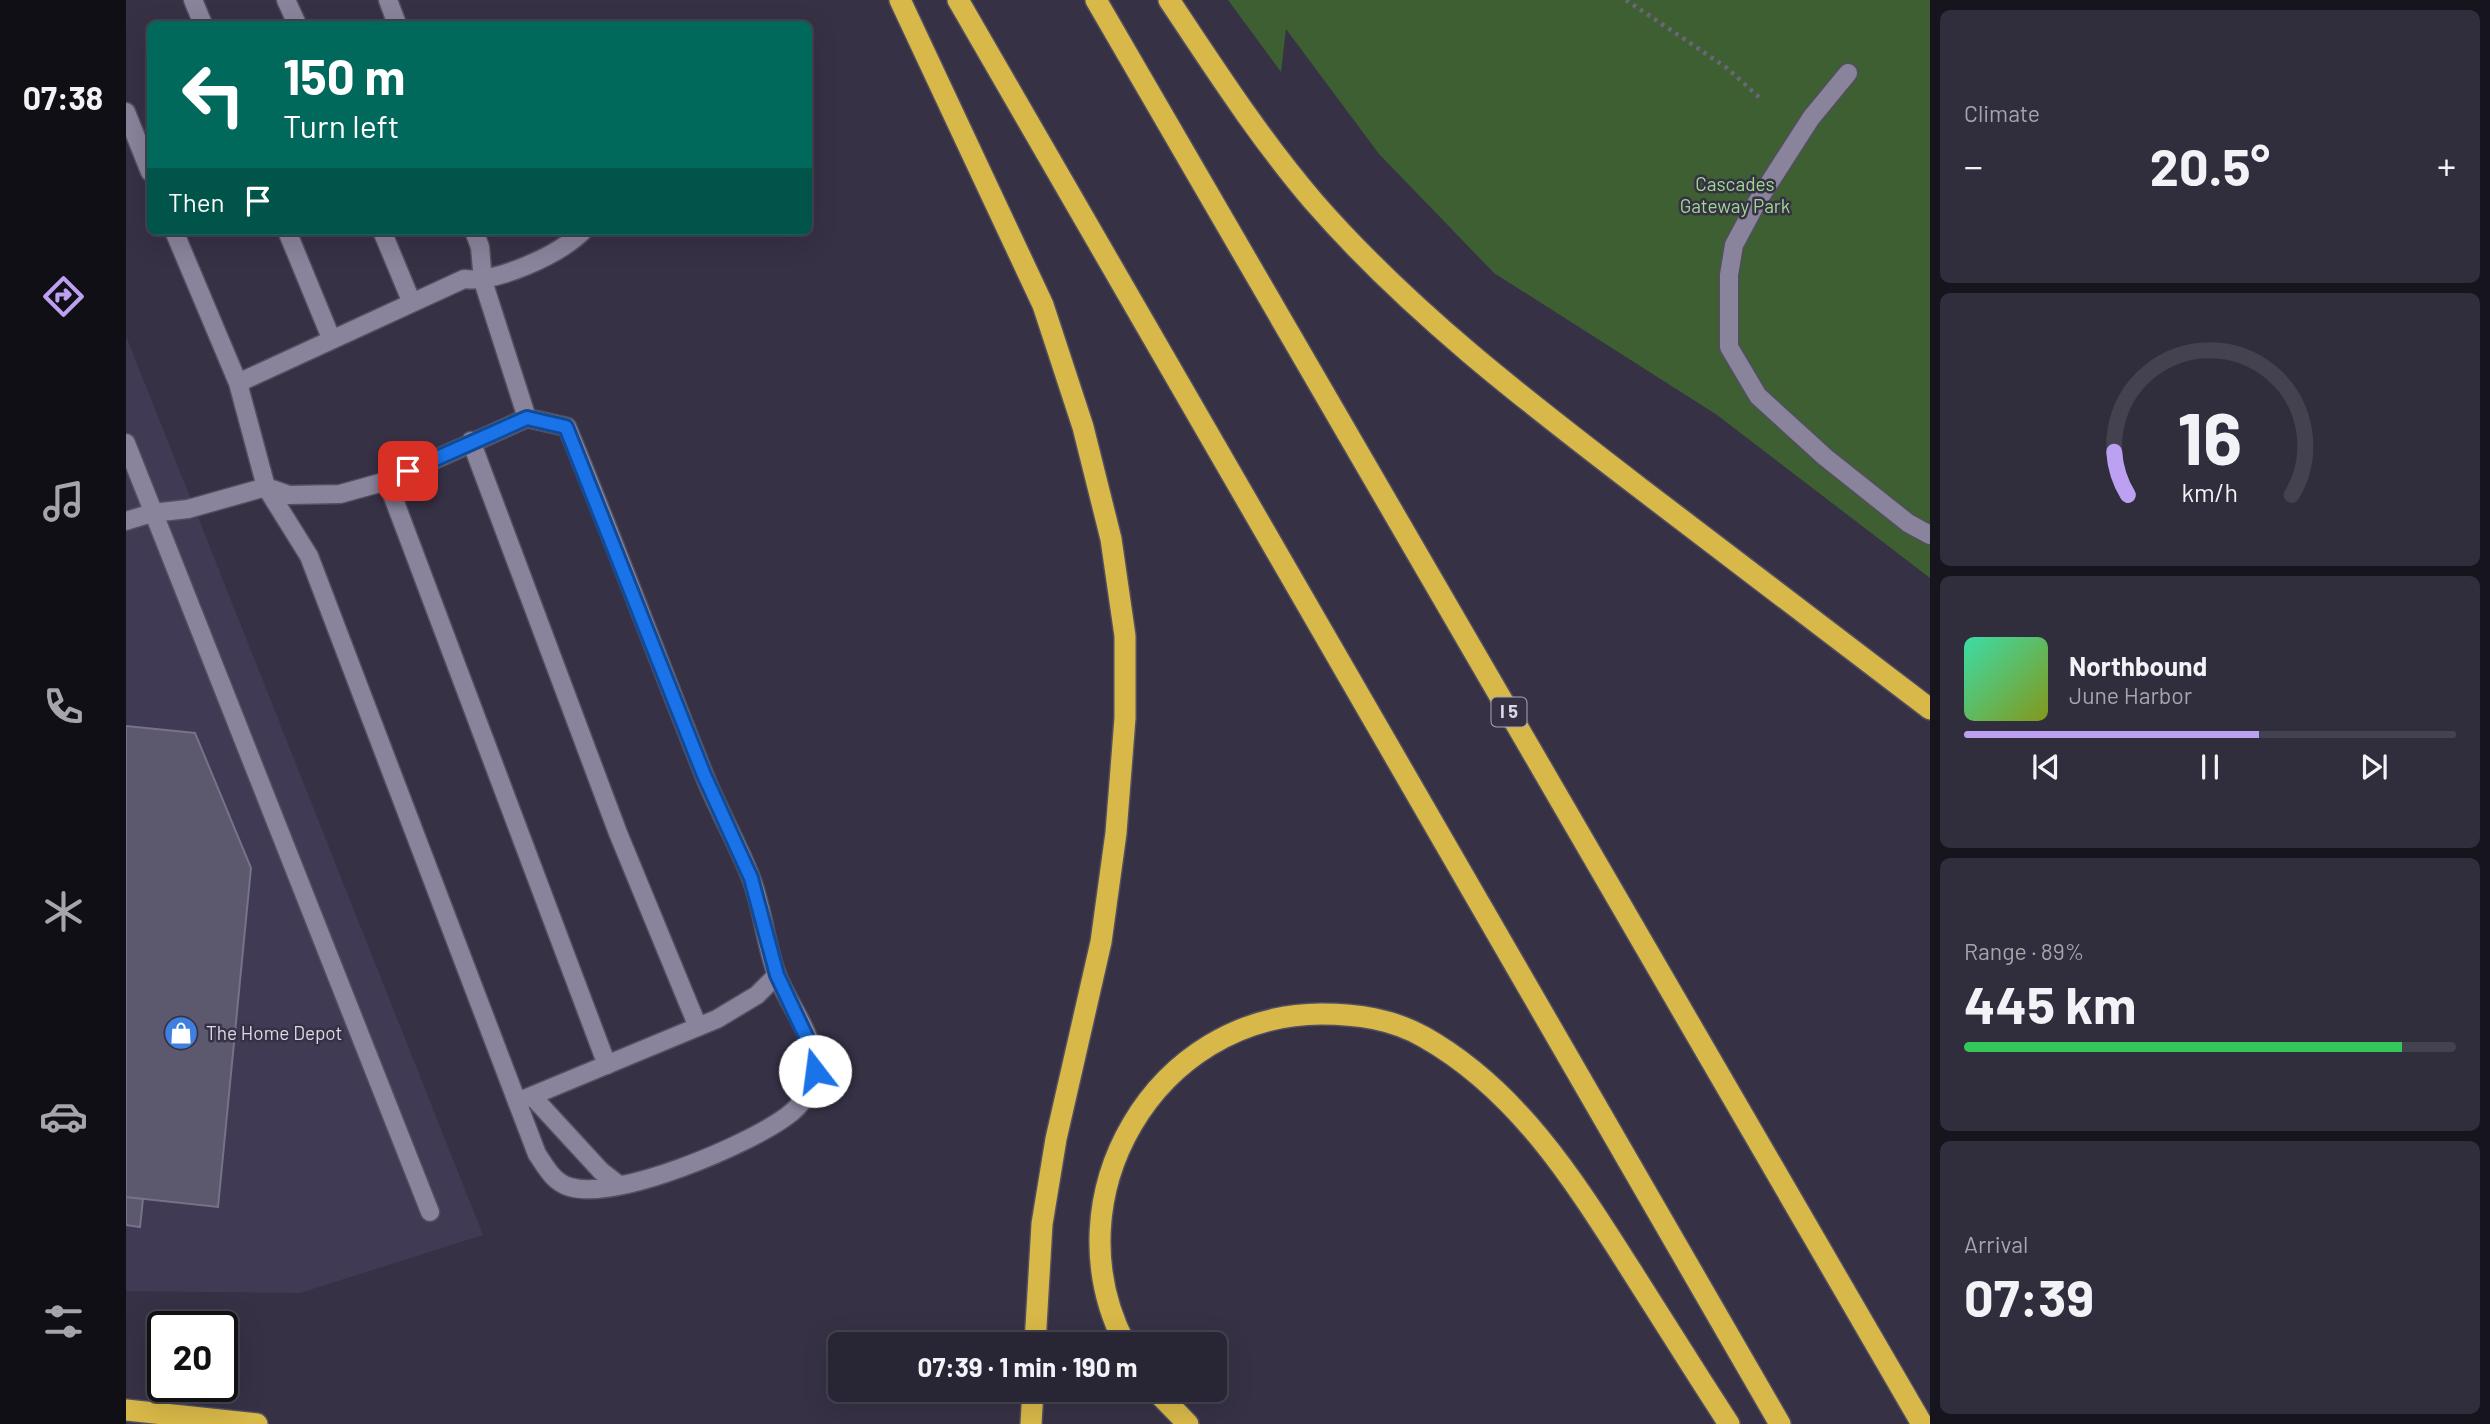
<!DOCTYPE html>
<meta charset="utf-8">
<style>
body{margin:0;font-family:Barlow,sans-serif;background:#302d3c;color:#f1f3f6;height:100vh;display:flex;flex-direction:column;font-size:26px;white-space:nowrap}
*{box-sizing:border-box;margin:0}
p{font-size:23px;color:#a5a5ac}
.icon{flex:none;width:38px;height:38px;fill:none;stroke:currentColor;stroke-width:2;stroke-linecap:round;stroke-linejoin:round}
.map{position:relative;flex:1;overflow:hidden}
.drawer{display:flex;flex-direction:column;gap:10px;padding:10px;background:#16141d;width:560px}
.drawer>*{flex:none}
.banner{position:absolute;left:21px;top:21px;width:665px;height:214px;border-radius:10px;box-shadow:0 7px 28px #0002,0 0 0 2px #44424f;background:#00695c;color:#fff;overflow:hidden}
.speed{position:absolute;left:21px;top:1311px;display:flex;gap:14px;font-size:35px;font-weight:700;text-align:center}
.speed>*{display:grid;place-content:center;width:91px;height:91px;border-radius:50%;background:#282534;box-shadow:0 7px 28px #0002,0 0 0 2px #44424f;line-height:1}
.speed .limit{border:4px solid #111;border-radius:10px;background:#fff;color:#111}
.pin{position:absolute;display:grid;place-items:center;width:60px;height:60px;color:#fff;margin:-30px;border-radius:14px;box-shadow:0 4px 10px #0006}
.me{position:absolute;width:77px;margin:-38px;rotate:345deg;stroke-linejoin:round;filter:drop-shadow(0 0 5px #0008)}
.turn{display:flex;align-items:center;gap:24px;height:147px;padding:0 21px;font-size:32px}
.turn .icon{width:91px;height:91px;stroke-width:2.5}
.turn b{display:block;font-size:49px;line-height:60px}
.then{display:flex;align-items:center;height:66px;padding:0 21px;background:#0003;gap:14px;font-size:26px}
.big{font-size:52px;font-weight:700;line-height:1.1}
.drawer .card{flex:1;display:flex;flex-direction:column;justify-content:center;gap:10px;min-width:0;padding:0 24px;border-radius:10px;background:#302d3c}
.drawer .dial{align-items:center;gap:0}
.dial svg{height:182px;overflow:visible;fill:none;stroke:#44424f;stroke-width:7;stroke-linecap:round;text-anchor:middle}
.dial text{fill:#f1f3f6;stroke:none}
.song{display:flex;align-items:center;gap:21px}
.cover{width:84px;height:84px;border-radius:10px;background:linear-gradient(135deg,hsl(160 70% 55%),hsl(70 70% 35%))}
.played{height:7px;border-radius:4px;background:linear-gradient(90deg,#bca0f2 60%,#44424f 60%)}
.keys{display:flex;justify-content:space-around;direction:ltr}
.heat{display:flex;justify-content:space-between;align-items:center;font-size:38px;direction:ltr}
.charge{height:10px;border-radius:5px;background:linear-gradient(90deg,#34c759 89%,#44424f 0)}
.trip{position:absolute;left:702px;top:1332px;width:399px;height:70px;border-radius:10px;background:#282534;box-shadow:0 7px 28px #0002,0 0 0 2px #44424f;font-weight:700;line-height:70px;text-align:center}
main{display:flex;flex:1;min-height:0}
.tabs{display:flex;flex-direction:column;width:126px;justify-content:space-around;align-items:center;background:#100f15;color:#a5a5ac}
.tabs .icon{width:49px;height:49px}
.tabs .selected{color:#bca0f2}
.tabs b{font-size:32px;color:#f1f3f6}
.map>svg:first-child{display:block}
.built{fill:#413a54}
.green{fill:#3d5f31}
.building{fill:#5c586d;stroke:#777289;stroke-width:2}
.lines{fill:none;stroke-linecap:round;stroke-linejoin:round}
.minor-casing{stroke:#524f5f;stroke-width:21}
.highway-casing{stroke:#524f5f;stroke-width:24}
.path{stroke:#6a6677;stroke-width:4.5;stroke-dasharray:3.5 5;stroke-linecap:butt}
.minor{stroke:#89839b;stroke-width:18}
.highway{stroke:#d8b848;stroke-width:21}
.route-casing{stroke:#114b97;stroke-width:18}
.route{stroke:#1a73e8;stroke-width:12}
.labels{text-anchor:middle;stroke-width:5;stroke-linejoin:round;paint-order:stroke}
.shield{fill:#363145;stroke:#aaa7b5;stroke-width:2}
.shield-label{font-size:18px;font-weight:bold;fill:#dbd9e5}
.park-label{font-size:19px;fill:#9fda8c;stroke:#363145}
.poi-label{font-size:19px;fill:#dbd9e5;stroke:#363145;text-anchor:start}
</style>
<main>
<nav class="tabs">
<b>07:38</b>
<svg class="icon selected" aria-label="directions" viewBox="0 0 24 24"><path d="M12 3l9 9-9 9-9-9zM9 14v-3h6M13 9l2 2-2 2"/></svg>
<svg class="icon" aria-label="music" viewBox="0 0 24 24"><path d="M9 18V5l10-2v13"/><circle cx="6" cy="18" r="3"/><circle cx="16" cy="16" r="3"/></svg>
<svg class="icon" aria-label="phone" viewBox="0 0 24 24"><path d="M5 4h4l2 5-3 2q2 4 5 5l2-3 5 2v4C11 20 4 13 5 4z"/></svg>
<svg class="icon" aria-label="climate" viewBox="0 0 24 24"><path d="M12 3v18M4 7l16 10M4 17L20 7"/></svg>
<svg class="icon" aria-label="car" viewBox="0 0 24 24"><path d="M5 17H2v-5l4-1 3-4h7l3 4 3 1v5h-3M9 17h6M6 11h13"/><circle cx="7" cy="17" r="2"/><circle cx="17" cy="17" r="2"/></svg>
<svg class="icon" aria-label="filters" viewBox="0 0 24 24"><path d="M4 7h16M4 17h16"/><circle cx="9" cy="7" r="2"/><circle cx="15" cy="17" r="2"/></svg>
</nav>
<div class="map">
<svg width="1804" height="1424" viewBox="0 0 1804 1424">
<rect width="100%" height="100%" fill="#363145"/>
<!-- built -->
<path class="built" d="M0,336L357,1235L174,1293L0,1291Z"/>
<!-- green -->
<path class="green" d="M1102,0H1804V578L1591,415L1368,273L1253,154L1160,29L1155,72Z"/>
<!-- building -->
<path class="building" d="M0,726L69,733L125,868L92,1207L0,1197Z
M0,1197L17,1199L14,1227L0,1225Z"/>
<g class="lines">
<!-- minor casing -->
<g class="minor-casing">
<path id="minor" d="M67,0L77,24
M160,0L171,24
M262,0L271,24
M1722,73L1685,118L1631,202L1608,245L1603,275V347L1632,396L1699,457L1782,523L1804,535
M0,112L24,172
M48,231L112,383
M161,231L205,338
M256,231L286,303
M401,418L441,427C488,541 531,657 577,772C591,808 611,842 625,878C637,909 639,943 651,975C661,1002 693,1043 689,1072C687,1089 675,1106 661,1116C622,1145 491,1201 444,1187C427,1182 420,1167 411,1154L183,556L140,487L112,383L338,279C371,283 433,255 457,231
M345,441L492,833L572,1027
M0,443L304,1212
M261,481L481,1065
M0,521L26,513L62,509L140,487L163,495L214,494L261,481L401,418L357,281L354,247L348,231
M406,1096L475,1171L493,1185
M391,1102L591,1019L631,995L651,975"/>
</g>
<!-- highway casing -->
<g class="highway-casing">
<path id="highway" d="M774,0L917,305L957,427L985,539L999,636V718L990,833L975,942L930,1139L916,1224L909,1344
M832,0L1654,1424
M970,0L1796,1424
M1043,0C1089,69 1134,139 1188,202C1283,311 1399,400 1514,488C1610,561 1707,635 1804,709
M999,1344C923,1197 1029,1015 1195,1014C1232,1014 1266,1019 1298,1037C1392,1090 1449,1182 1505,1270C1538,1322 1570,1373 1603,1424
M1029,1390L1062,1424
M0,1410L131,1424
M905,1424L907,1390"/>
</g>
<!-- path -->
<path class="path" d="M1500,0L1601,68L1635,99"/>
<!-- minor -->
<use href="#minor" class="minor"/>
<!-- highway -->
<use href="#highway" class="highway"/>
</g>
<g class="lines">
<!-- route casing -->
<g class="route-casing">
<path id="route" d="M282,471L401,418L440,427L578,775L625,878L651,975L685,1047L689,1071"/>
</g>
<!-- route -->
<use href="#route" class="route"/>
</g>
<!-- icons -->
<defs>
<g id="shop-disc" transform="scale(1.75)"><circle r="9.5" fill="#3f7fe0" stroke="#363145"/><path d="M-5-2.5h2.3a2.7 3.5 0 0 1 5.4 0H5L5.5 6h-11ZM-1.5-2.5h3a1.5 2.3 0 0 0-3 0Z" fill="#fff"/></g>
</defs>
<g fill-rule="evenodd">
<use href="#shop-disc" x="55" y="1033"/>
</g>
<g class="labels">
<!-- shield labels -->
<rect class="shield" x="1365.5" y="697.5" width="35" height="29" rx="5"/>
<g class="shield-label">
<text x="1383" y="718">I 5</text>
</g>
<!-- park labels -->
<g class="park-label">
<text x="1609" y="191">Cascades<tspan x="1609" dy="22">Gateway Park</tspan></text>
</g>
<!-- poi labels -->
<g class="poi-label">
<text x="80" y="1040">The Home Depot</text>
</g>
</g>
</svg>
<div class="speed"><div class="limit">20</div></div>
<div class="pin" style="left:282px;top:471px;background:#d93025"><svg class="icon" aria-label="arrive" viewBox="0 0 24 24"><path d="M6 21V4h12l-3 4 3 4H6"/></svg></div>
<svg class="me" style="left:689px;top:1071px" viewBox="-20 -20 40 40"><circle r="19" fill="#fff"/><path d="M0-13L10 11 0 6-10 11z" fill="#1a73e8"/></svg>
<div class="trip">07:39 · 1 min · 190 m</div>
<div class="banner">
<div class="turn"><svg class="icon" aria-label="left" viewBox="0 0 24 24"><path d="M17 20v-9H6M10 6l-5 5 5 5"/></svg><div><b>150 m</b>Turn left</div></div>
<div class="then">Then<svg class="icon" aria-label="arrive" viewBox="0 0 24 24"><path d="M6 21V4h12l-3 4 3 4H6"/></svg></div>
</div>
</div>
<section class="drawer">
<div class="card"><p>Climate</p>
<div class="heat"><a>−</a><b class="big">20.5°</b><a>+</a></div>
</div>
<div class="card dial"><svg viewBox="0 0 100 80">
<path d="M14 69A42 42 0 1 1 86 69"/>
<path d="M14 69A42 42 0 0 1 8 50" stroke="#bca0f2"/>
<text x="50" y="56" font-size="32" font-weight="700">16</text>
<text x="50" y="72" font-size="11">km/h</text>
</svg></div>
<div class="card">
<div class="song"><i class="cover"></i><div><b>Northbound</b><p>June Harbor</p></div></div>
<div class="played"></div>
<div class="keys"><svg class="icon" aria-label="previous" viewBox="0 0 24 24"><path d="M18 5L8 12l10 7zM5 5v14"/></svg><svg class="icon" aria-label="pause" viewBox="0 0 24 24"><path d="M8 5v14M16 5v14"/></svg><svg class="icon" aria-label="next" viewBox="0 0 24 24"><path d="M6 5l10 7-10 7zM19 5v14"/></svg></div>
</div>
<div class="card"><p>Range · 89%</p><b class="big">445 km</b><div class="charge"></div></div>
<div class="card"><p>Arrival</p><b class="big">07:39</b></div>
</section>
</main>
